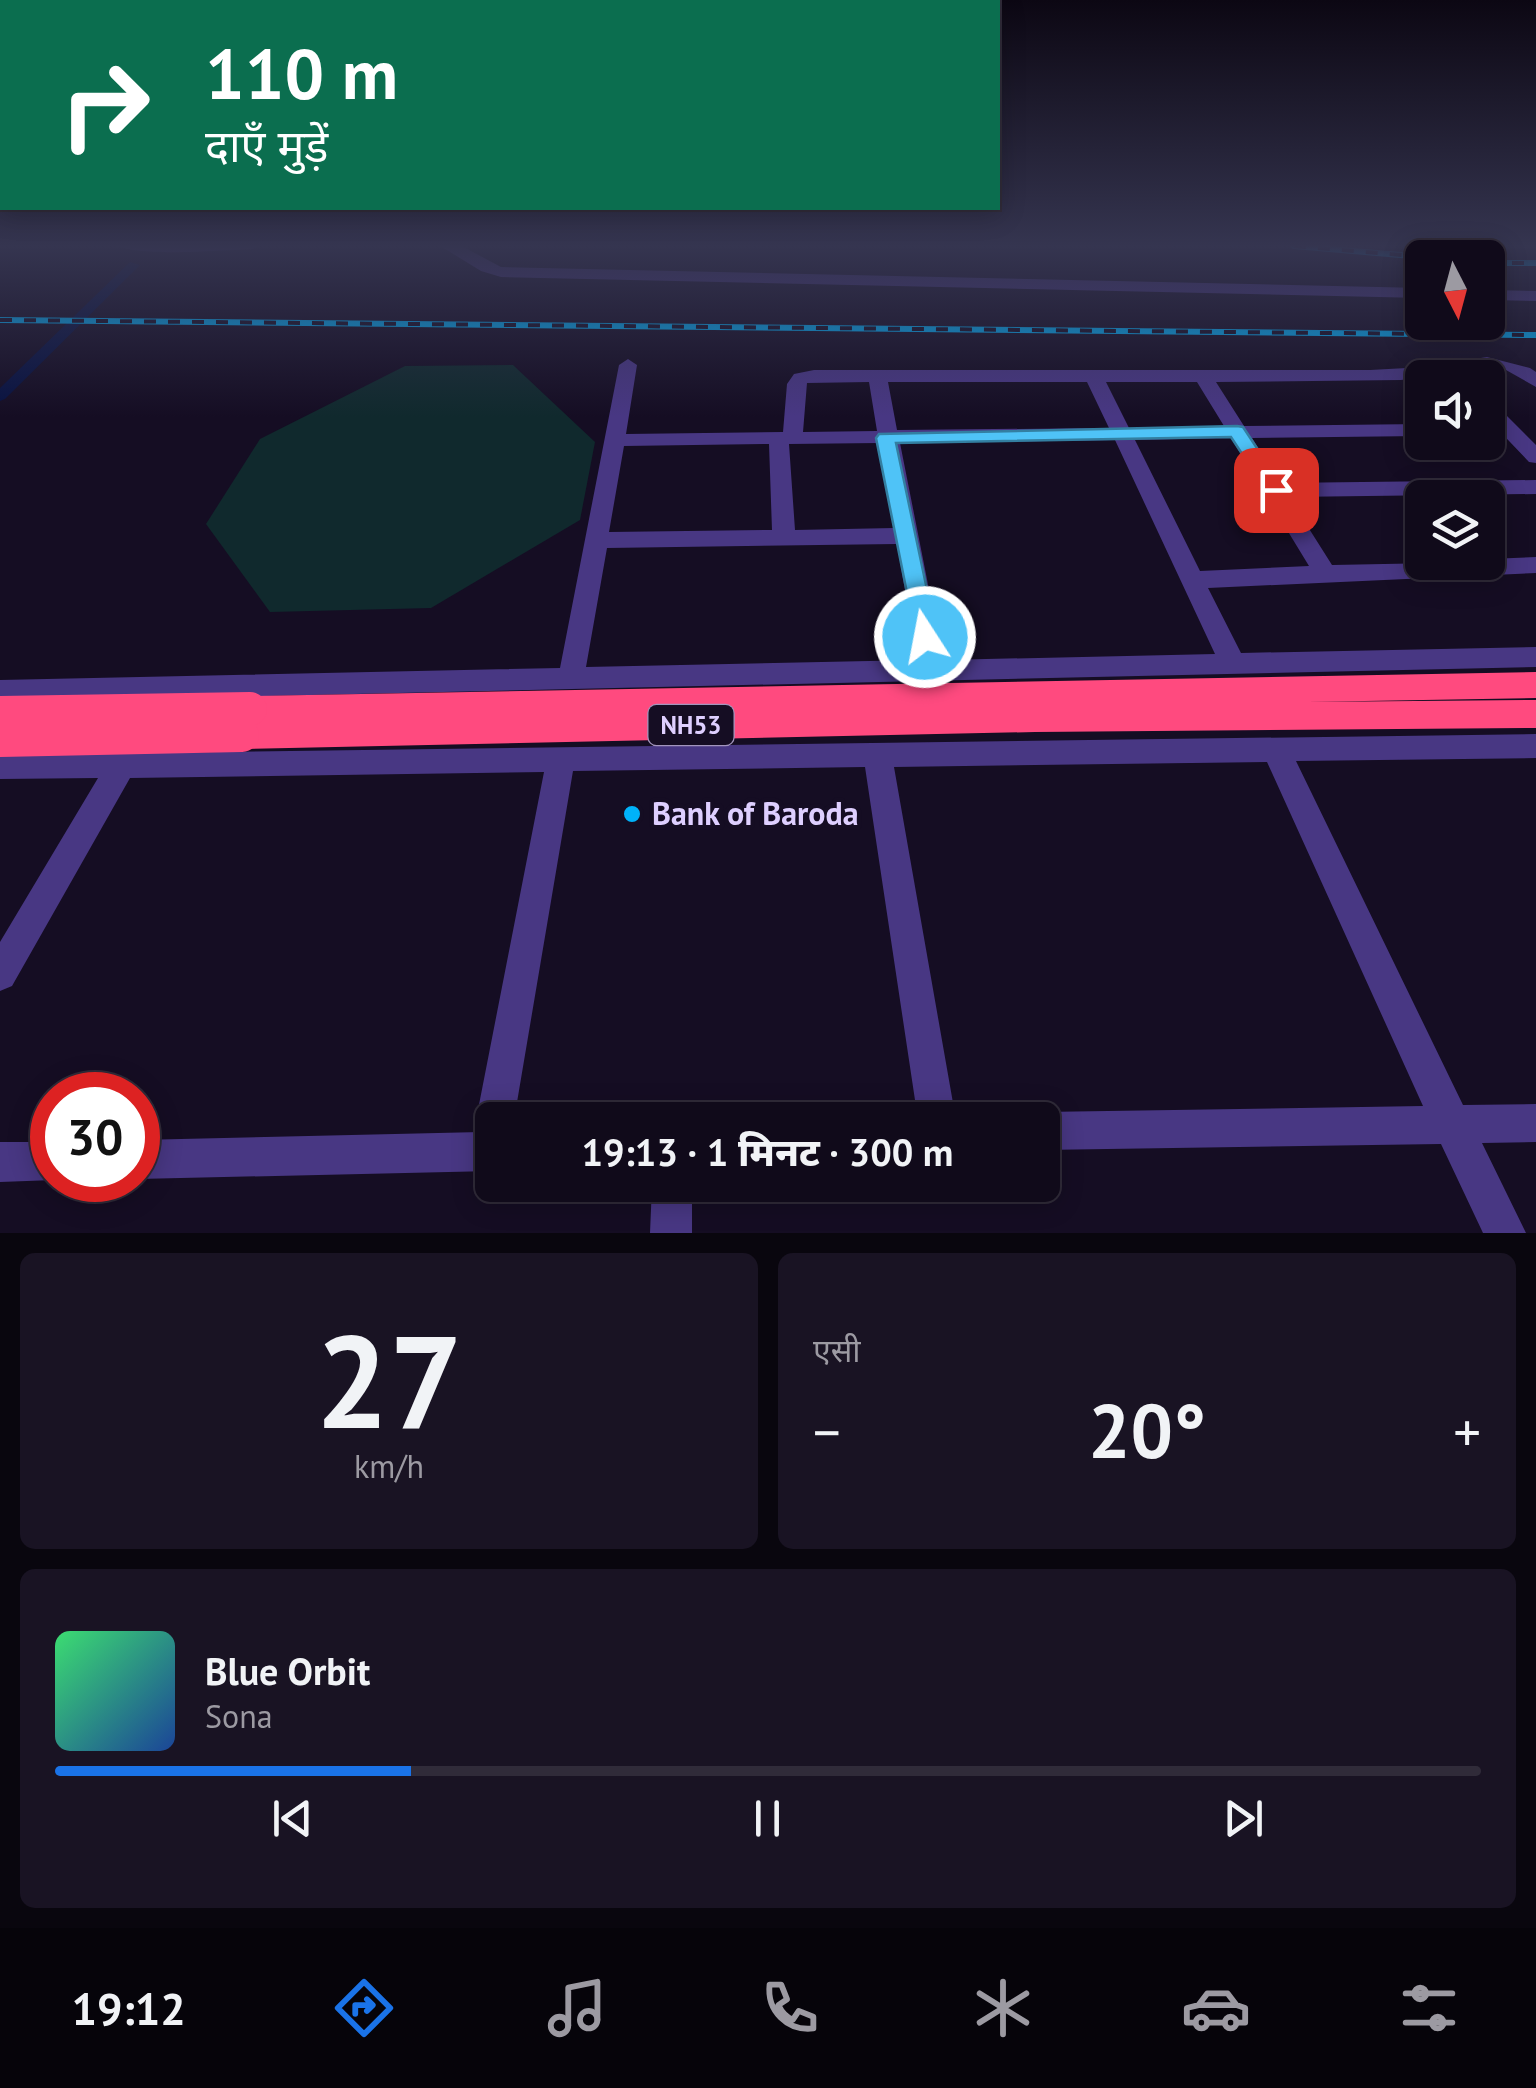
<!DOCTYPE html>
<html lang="hi">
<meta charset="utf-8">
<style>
body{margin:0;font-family:"PT Sans","Noto Sans Devanagari",sans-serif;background:#191323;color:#f1f3f6;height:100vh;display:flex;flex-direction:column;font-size:38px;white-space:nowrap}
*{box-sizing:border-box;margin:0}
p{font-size:32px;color:#9c9aa2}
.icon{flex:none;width:55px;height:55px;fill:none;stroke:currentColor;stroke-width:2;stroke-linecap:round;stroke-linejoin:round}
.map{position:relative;height:1233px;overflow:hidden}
.drawer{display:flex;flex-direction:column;gap:20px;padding:20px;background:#09060e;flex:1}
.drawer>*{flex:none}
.guide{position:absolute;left:0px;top:0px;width:1000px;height:210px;box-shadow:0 5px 25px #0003,0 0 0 2px #302b39;background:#0b6e4f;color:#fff;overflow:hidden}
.needle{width:65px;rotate:174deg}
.tools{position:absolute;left:1405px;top:240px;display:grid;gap:20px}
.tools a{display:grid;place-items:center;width:100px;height:100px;border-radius:15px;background:#100a1a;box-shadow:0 5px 25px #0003,0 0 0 2px #302b39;font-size:50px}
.speed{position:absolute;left:30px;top:1072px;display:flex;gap:20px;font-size:50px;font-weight:700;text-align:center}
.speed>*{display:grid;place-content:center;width:130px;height:130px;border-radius:50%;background:#100a1a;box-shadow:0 5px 25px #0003,0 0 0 2px #302b39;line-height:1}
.speed .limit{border:15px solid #d22;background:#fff;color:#111}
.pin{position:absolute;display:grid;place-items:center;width:85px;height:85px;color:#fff;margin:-42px;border-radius:20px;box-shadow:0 5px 15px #0006}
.me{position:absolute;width:110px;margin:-55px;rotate:349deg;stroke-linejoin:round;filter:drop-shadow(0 0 8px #0008)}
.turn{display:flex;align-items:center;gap:35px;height:210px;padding:0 40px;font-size:45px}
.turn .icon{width:130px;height:130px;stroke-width:2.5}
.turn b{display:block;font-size:70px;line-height:85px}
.big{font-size:75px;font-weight:800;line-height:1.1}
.drawer .card{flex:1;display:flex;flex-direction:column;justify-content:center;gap:15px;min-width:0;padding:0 35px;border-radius:15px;background:#191323}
.drawer .dial{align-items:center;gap:0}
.dial b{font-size:130px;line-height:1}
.song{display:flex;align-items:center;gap:30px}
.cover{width:120px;height:120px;border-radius:15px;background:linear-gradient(135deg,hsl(140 70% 55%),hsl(220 70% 35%))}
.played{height:10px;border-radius:5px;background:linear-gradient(90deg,#1a73e8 25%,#302b39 25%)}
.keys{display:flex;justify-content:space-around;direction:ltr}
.heat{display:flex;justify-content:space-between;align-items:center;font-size:55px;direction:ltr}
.drawer .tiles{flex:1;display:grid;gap:20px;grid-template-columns:1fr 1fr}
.card:last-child{grid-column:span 2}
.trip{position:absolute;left:475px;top:1102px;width:585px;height:100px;border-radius:15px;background:#100a1a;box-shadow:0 5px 25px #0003,0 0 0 2px #302b39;font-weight:800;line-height:100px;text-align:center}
.tab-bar{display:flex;height:160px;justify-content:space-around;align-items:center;background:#06040a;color:#9c9aa2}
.tab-bar .icon{width:70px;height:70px}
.tab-bar .selected{color:#1a73e8}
.tab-bar b{font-size:45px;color:#f1f3f6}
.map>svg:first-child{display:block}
.green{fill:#10292d}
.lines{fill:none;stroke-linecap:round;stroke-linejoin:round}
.canal{fill:#081241;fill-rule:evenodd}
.minor{fill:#483783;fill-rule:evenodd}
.highway{fill:#ff4a7f;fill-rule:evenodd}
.rail-casing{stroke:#00b2fa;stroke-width:6}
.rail{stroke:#150d23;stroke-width:4;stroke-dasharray:12;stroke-linecap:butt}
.highway-bridge{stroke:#ff4a7f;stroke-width:34}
.route{fill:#4fc3f7;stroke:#337fa1;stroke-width:2.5}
.poi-dot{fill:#00b2fa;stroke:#150d23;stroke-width:4}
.labels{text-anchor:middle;stroke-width:9;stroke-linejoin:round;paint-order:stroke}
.shield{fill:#150d23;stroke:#a295bd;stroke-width:2.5}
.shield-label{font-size:25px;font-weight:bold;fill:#decfff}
.near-poi-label{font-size:32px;font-weight:bold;fill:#decfff;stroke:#150d23;text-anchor:start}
</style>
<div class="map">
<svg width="1536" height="1233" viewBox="0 0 1536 1233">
<rect width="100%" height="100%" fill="#150d23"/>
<!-- green -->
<path class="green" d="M513,365L595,442L580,520L431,608L270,612L206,524L260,439L405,366Z"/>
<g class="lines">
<!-- canal -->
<path class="canal" d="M130,262L140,265L5,399L0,401V388Z"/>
<!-- minor -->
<path class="minor" d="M114,244H260L253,249C223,250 136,258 114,244Z
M437,244H458L501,267L1422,288V298L501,277L481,271Z
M1488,290L1536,291V301L1488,300Z
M1487,357L1530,368L1536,372V387L1506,370L1487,368L1401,380L1216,382L1244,426L1422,424V436L1252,438L1280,483L1536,480V494L1289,497L1332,565L1488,562V559L1536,557V573L1208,588L1241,653L1536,647V667L0,702V680L560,668L619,365L628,359L637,365L626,434L783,432L787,384L794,374L814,370H1370L1425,367ZM869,382L877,431L803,432L807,383ZM888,382H1087L1109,428L897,430ZM1106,382H1197L1224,426L1129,428ZM1231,438L1309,566L1200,571L1135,440ZM1115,440L1215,654L943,660L900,443ZM879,443L894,528L795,530L789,444ZM769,444L772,530L609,532L624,446ZM897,544L917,660L586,667L607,548Z
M1488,402L1495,404L1536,445V463L1529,462L1488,419Z
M1536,734V758L1296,761L1463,1105L1536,1104V1142L1482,1143L1526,1233H1483L1441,1144L1042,1150V1120H1027L1042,1112L1423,1106L1267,762L894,767L956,1120H918L865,767L573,771L514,1120H492V1171L138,1179V1140L481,1132L476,1120L544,772L130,778L12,986L0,991V942L98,778L0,779V755Z
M0,1142H52L54,1180L0,1182Z
M652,1185H692V1233H650Z"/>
<!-- highway -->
<path class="highway" d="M1536,672V698L1306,702L1536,700V728L1035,732L242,749L230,745L225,735L230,725L245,721L238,719L234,709L238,699L250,696Z"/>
<!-- rail casing -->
<g class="rail-casing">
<path id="rail" d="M1294,246L1436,258
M1488,263H1536
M0,320L1536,335"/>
</g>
<!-- rail -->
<use href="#rail" class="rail"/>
<!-- highway-bridge -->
<path class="highway-bridge" d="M0,713L250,709
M0,740L242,735"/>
</g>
<!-- sky -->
<linearGradient id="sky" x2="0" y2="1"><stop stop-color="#0c0713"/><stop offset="0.59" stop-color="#353550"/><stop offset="1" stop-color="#353550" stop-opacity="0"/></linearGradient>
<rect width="1536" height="417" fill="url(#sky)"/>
<!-- route -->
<path class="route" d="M1237,426L1243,427L1282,486V495H1269L1231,437L896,443L937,637L933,643H917L876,438L879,434Z"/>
<!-- markers -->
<circle class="poi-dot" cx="632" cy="814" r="10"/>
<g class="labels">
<!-- shield labels -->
<rect class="shield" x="648.5" y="705" width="85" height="40" rx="8"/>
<g class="shield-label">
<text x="691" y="734">NH53</text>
</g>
<!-- near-poi labels -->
<g class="near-poi-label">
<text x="652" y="825">Bank of Baroda</text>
</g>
</g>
</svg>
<div class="tools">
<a><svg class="needle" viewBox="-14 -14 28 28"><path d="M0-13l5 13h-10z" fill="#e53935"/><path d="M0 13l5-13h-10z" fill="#9c9aa2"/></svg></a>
<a><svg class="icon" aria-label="sound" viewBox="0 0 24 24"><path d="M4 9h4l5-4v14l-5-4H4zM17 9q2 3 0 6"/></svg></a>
<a><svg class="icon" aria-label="layers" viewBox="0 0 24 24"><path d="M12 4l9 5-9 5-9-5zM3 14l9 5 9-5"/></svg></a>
</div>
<div class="speed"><div class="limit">30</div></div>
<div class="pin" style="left:1276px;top:490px;background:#d93025"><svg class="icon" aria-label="arrive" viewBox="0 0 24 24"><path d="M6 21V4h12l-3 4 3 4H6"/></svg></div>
<svg class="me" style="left:925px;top:637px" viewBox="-20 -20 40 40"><circle r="17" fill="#4fc3f7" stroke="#fff" stroke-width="3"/><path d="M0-11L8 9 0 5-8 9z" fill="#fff"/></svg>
<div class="trip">19:13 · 1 मिनट · 300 m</div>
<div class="guide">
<div class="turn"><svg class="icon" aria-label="right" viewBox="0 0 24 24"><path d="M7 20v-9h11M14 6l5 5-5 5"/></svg><div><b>110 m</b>दाएँ मुड़ें</div></div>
</div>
</div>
<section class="drawer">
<div class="tiles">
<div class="card dial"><b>27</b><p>km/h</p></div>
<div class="card"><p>एसी</p>
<div class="heat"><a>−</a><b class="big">20°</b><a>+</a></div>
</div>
<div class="card">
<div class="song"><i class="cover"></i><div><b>Blue Orbit</b><p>Sona</p></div></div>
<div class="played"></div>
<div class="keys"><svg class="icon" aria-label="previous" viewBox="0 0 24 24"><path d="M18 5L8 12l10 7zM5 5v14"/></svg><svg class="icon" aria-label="pause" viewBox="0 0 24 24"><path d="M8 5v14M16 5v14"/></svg><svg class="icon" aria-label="next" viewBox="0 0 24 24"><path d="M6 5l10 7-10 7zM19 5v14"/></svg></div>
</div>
</div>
</section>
<nav class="tab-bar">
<b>19:12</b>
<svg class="icon selected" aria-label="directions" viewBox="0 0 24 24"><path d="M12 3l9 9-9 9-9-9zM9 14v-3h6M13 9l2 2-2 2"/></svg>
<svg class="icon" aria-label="music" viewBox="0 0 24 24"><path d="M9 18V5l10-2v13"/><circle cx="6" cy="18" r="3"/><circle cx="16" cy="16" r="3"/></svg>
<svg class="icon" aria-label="phone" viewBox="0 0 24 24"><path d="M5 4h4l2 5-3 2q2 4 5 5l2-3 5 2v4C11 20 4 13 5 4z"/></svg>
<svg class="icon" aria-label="climate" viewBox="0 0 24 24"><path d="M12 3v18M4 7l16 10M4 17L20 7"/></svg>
<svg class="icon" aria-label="car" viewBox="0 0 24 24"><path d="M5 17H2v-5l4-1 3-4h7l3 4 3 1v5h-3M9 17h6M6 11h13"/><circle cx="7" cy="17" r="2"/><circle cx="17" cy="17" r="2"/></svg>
<svg class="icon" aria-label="filters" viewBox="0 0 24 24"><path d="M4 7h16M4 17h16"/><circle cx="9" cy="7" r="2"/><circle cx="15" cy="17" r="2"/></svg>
</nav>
